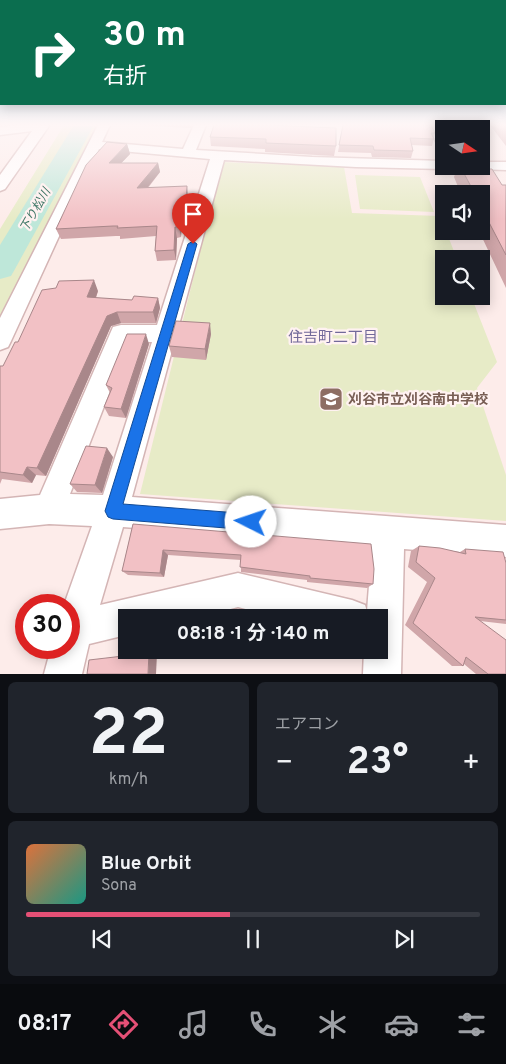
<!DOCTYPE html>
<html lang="ja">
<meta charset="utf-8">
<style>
body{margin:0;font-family:Overpass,"Noto Sans JP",sans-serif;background:#20242c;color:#f1f3f6;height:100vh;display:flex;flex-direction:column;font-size:19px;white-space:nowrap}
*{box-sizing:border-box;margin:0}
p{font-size:16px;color:#9ea1a6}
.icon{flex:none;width:28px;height:28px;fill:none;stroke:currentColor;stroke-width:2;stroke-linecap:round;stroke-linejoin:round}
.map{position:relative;height:674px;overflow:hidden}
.sheet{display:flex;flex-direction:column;gap:8px;padding:8px;background:#0d0f14;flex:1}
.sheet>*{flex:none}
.guide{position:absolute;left:0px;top:0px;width:506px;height:105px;box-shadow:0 2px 12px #0003;background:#0b6e4f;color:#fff;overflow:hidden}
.needle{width:32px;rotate:103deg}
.tools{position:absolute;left:435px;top:120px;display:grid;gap:10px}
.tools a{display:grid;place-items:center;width:55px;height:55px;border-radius:0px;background:#171b24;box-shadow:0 2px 12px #0003;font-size:25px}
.speed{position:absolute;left:15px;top:594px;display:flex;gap:10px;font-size:25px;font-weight:700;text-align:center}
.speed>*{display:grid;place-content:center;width:65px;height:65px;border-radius:50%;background:#171b24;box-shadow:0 2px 12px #0003;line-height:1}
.speed .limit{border:8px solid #d22;background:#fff;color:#111}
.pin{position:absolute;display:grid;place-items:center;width:42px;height:42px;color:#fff;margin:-51px -21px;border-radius:50% 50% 50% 0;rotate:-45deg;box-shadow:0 0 5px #0007}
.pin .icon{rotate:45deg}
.me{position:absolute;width:55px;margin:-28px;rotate:274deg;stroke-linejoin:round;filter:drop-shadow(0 0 4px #0008)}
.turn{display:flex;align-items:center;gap:18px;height:105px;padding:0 20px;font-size:22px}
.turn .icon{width:65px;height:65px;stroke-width:2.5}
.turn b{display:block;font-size:35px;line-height:42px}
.big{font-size:38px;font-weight:700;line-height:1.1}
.sheet .tile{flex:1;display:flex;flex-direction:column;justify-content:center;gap:8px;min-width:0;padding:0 18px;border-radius:8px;background:#20242c}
.sheet .dial{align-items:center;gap:0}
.dial b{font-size:65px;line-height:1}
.song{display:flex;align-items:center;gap:15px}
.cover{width:60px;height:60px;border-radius:8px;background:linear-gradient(135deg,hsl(20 70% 55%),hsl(170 70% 35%))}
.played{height:5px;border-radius:2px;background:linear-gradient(90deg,#e55076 45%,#363941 45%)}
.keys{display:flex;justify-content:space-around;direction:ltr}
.heat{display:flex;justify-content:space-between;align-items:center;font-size:28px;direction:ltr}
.sheet .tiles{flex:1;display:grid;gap:8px;grid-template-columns:1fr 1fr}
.tile:last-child{grid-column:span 2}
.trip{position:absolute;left:118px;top:609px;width:270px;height:50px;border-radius:0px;background:#171b24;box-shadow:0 2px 12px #0003;font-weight:700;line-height:50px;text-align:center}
.dock{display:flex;height:80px;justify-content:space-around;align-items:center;background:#090b0e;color:#9ea1a6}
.dock .icon{width:35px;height:35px}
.dock .active{color:#e55076}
.dock b{font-size:22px;color:#f1f3f6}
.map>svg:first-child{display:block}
.green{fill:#e7ebc7}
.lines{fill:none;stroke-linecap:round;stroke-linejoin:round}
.river{fill:#bee7d9;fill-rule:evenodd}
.minor-casing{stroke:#d4b5b5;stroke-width:3}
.minor{fill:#fff;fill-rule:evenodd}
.wall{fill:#d0a6a9}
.shaded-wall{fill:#a9878a}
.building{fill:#f2c1c5;stroke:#a9878a}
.route{fill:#1a73e8;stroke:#114b97}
.labels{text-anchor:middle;stroke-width:4.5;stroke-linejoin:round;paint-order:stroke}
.far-water-label{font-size:12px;font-style:italic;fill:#3c7564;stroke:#fff2f1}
.education-label{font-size:14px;font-weight:bold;fill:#785e54;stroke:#fff2f1;text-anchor:start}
.neighbourhood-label{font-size:15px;fill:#72699a;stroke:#fff2f1}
</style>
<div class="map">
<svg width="506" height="674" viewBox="0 0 506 674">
<rect width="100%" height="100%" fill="#fdecea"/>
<!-- green -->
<path class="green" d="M64,125H104L0,341V229Z
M222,162L344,167L352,213L440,216L444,231H446L457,259H444V296H471L497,362L477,388L506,475V521L140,494Z
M355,175L420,177L434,212L360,209Z"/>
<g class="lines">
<!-- river -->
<path class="river" d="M74,125H94L15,269L11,276L0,279V245Z"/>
<!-- minor casing -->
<g class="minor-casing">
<path id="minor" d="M22,125L49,126L5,189L0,191V175L32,131L0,135V127Z
M98,125H110L102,142L183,149L194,125H206L196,150L312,157L444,161V166H450L444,169L356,167L224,160L132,497L506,525V557L404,549L401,674H363L364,650H379V618H279L238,607L196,618H126V635L89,644L82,674H44L51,648H69V605H64L92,526L49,524L0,529V499L40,495L113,327L121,325H157L210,159L99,149L11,341L8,347L0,350V318ZM129,342H152L103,495L70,494ZM123,527L372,547L367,611L365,605L352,600L238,573L100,605Z
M427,125H439L444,133V148L439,147Z
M481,162H506V170L476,169L474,166H481Z"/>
</g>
<!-- minor -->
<use href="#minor" class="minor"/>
</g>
<!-- wall -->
<path class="wall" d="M134,125H193L191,128Z
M214,125L336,146L334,156L265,152V149L211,146L210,137Z
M343,125L435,133L432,146L412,145L413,151L411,158L372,157L371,153L338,152Z
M441,125H469L472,129H444V131Z
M490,125H506V146Z
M127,144L130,154L121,163H158L160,172L148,188L188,196L187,223H182L181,237L177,238L176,260L157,261L155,251L156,236L120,239V236H116L61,239L56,229Z
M458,166H480L481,169L502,185H506V288L479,231H481V194H461L454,177Z
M98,291L96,298L132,300L158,298L160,308L156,323H121L111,326L46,476L36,475L32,483L2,479L0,484V366H3L18,342Z
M211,334L206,360L172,357L169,346Z
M149,344L126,418L109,416L104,407L110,393L106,385Z
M113,457L102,493L77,492L70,484Z
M133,524L373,584L367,588L307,582V580L241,572V560L168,555L164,577L128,575L122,571Z
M419,546L460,552L465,549L506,563V624L480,621L506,674H476L464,664L463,666H452L405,625L427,582L408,567L411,551Z"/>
<!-- shaded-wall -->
<path class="shaded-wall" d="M127,144L130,154L112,173L109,163Z
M158,163L160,172L139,198L137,188Z
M187,186L188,196L187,223L185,213Z
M181,213L182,223L181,237L179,227Z
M175,227L177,238L176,260L174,250Z
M94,280L98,291L92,308L87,297Z
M158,298L160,308L156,323L153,312Z
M117,312L121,323L111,326L46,476L37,468L107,316Z
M210,323L211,334L206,360L205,349Z
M146,334L149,344L126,418L121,409Z
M107,448L113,457L102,493L95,485Z
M27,467L36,475L32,483L23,475Z
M163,550L168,555L164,577L160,573Z
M149,653L157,654L156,674H148Z"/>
<!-- building -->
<path class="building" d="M214,125H269L336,128V146L266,143V139L210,137Z
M343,125H431L435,133H431L434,139L410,138L413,151L374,150L373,146L339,145Z
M445,125H469L472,129H447Z
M107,142L127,144L109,163H158L137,188L187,186L185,213H181L179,227H175L174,250L155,251L157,226L117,228L118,226H113L56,229L86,165Z
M460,166H480L481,169H492L502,185H506V255L481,207V194H475Z
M94,280L87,297L132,300L134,296L158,298L153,312H117L107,316L37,468L27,467L23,475L0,472V366H3L15,342H18L42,290L56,288L59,281Z
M176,321L210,323L205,349L169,346Z
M127,334H146L121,409L104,407L112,388L106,385Z
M86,446L107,448L95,485L70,484Z
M133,524L371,544L374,569L373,584L310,578V576L240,567L241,555L163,550L160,573L122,571Z
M419,546L440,548L466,554L465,549L503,552L506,563V620L475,617L506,640V674H488L466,657L463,666L413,623L435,578L416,562Z
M149,653L148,674H87L89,660Z"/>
<!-- sky -->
<linearGradient id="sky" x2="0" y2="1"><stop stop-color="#97c8e2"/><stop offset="0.57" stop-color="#fef6f6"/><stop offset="1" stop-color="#fef6f6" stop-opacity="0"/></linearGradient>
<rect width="506" height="219" fill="url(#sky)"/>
<!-- route -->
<path class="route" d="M193,241L197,244L123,504L251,514L257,516L259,522L257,527L251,530L113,519L108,517L105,511L188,244Z"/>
<!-- icons -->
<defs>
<g id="school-square" transform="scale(1.25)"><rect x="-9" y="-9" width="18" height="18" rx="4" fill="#8d6e63" stroke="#fff2f1"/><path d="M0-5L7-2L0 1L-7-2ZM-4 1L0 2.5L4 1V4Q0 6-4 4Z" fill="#fff"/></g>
</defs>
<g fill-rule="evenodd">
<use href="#school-square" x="331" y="399"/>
</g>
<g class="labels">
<!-- far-water labels -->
<g class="far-water-label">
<text transform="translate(35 210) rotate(-60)" y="4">下り松川</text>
</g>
<!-- education labels -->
<g class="education-label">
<text x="348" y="404">刈谷市立刈谷南中学校</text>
</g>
<!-- neighbourhood labels -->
<g class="neighbourhood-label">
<text x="333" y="342">住吉町二丁目</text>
</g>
</g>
</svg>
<div class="tools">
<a><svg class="needle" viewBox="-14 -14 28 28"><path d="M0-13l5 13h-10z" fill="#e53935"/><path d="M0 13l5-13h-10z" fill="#9ea1a6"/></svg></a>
<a><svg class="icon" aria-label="sound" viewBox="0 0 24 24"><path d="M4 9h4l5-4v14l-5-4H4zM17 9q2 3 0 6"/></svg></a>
<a><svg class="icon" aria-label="search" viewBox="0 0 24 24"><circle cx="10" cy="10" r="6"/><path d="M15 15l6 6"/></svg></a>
</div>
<div class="speed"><div class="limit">30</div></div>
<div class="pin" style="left:193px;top:244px;background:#d93025"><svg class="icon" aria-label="arrive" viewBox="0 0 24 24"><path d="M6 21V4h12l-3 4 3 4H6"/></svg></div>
<svg class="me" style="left:251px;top:522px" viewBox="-20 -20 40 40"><circle r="19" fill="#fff"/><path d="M0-13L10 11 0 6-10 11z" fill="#1a73e8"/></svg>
<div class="trip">08:18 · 1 分 · 140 m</div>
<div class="guide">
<div class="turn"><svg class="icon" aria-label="right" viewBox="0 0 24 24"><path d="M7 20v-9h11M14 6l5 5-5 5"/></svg><div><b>30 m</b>右折</div></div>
</div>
</div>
<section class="sheet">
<div class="tiles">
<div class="tile dial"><b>22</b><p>km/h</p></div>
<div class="tile"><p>エアコン</p>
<div class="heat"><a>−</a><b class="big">23°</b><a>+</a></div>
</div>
<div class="tile">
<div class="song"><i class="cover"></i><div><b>Blue Orbit</b><p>Sona</p></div></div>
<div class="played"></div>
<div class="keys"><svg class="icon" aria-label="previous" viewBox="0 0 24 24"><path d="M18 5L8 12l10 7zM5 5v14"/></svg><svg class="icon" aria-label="pause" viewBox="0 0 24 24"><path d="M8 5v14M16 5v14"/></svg><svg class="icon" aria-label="next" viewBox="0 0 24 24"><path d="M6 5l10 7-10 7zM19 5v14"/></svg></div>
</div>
</div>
</section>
<nav class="dock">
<b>08:17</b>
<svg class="icon active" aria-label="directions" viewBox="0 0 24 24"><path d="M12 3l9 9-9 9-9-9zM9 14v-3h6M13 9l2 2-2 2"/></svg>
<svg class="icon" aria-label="music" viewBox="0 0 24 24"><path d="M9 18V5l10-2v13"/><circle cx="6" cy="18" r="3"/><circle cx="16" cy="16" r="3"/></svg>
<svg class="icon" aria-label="phone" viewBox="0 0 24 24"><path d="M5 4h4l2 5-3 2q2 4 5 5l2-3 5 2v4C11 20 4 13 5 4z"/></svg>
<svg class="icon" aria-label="climate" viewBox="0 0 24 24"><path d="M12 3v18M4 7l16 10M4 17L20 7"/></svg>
<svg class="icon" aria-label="car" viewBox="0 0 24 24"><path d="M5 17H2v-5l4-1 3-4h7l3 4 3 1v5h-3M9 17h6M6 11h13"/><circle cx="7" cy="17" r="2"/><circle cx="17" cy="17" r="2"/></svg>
<svg class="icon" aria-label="filters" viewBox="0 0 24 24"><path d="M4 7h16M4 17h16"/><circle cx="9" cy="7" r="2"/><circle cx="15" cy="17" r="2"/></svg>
</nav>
